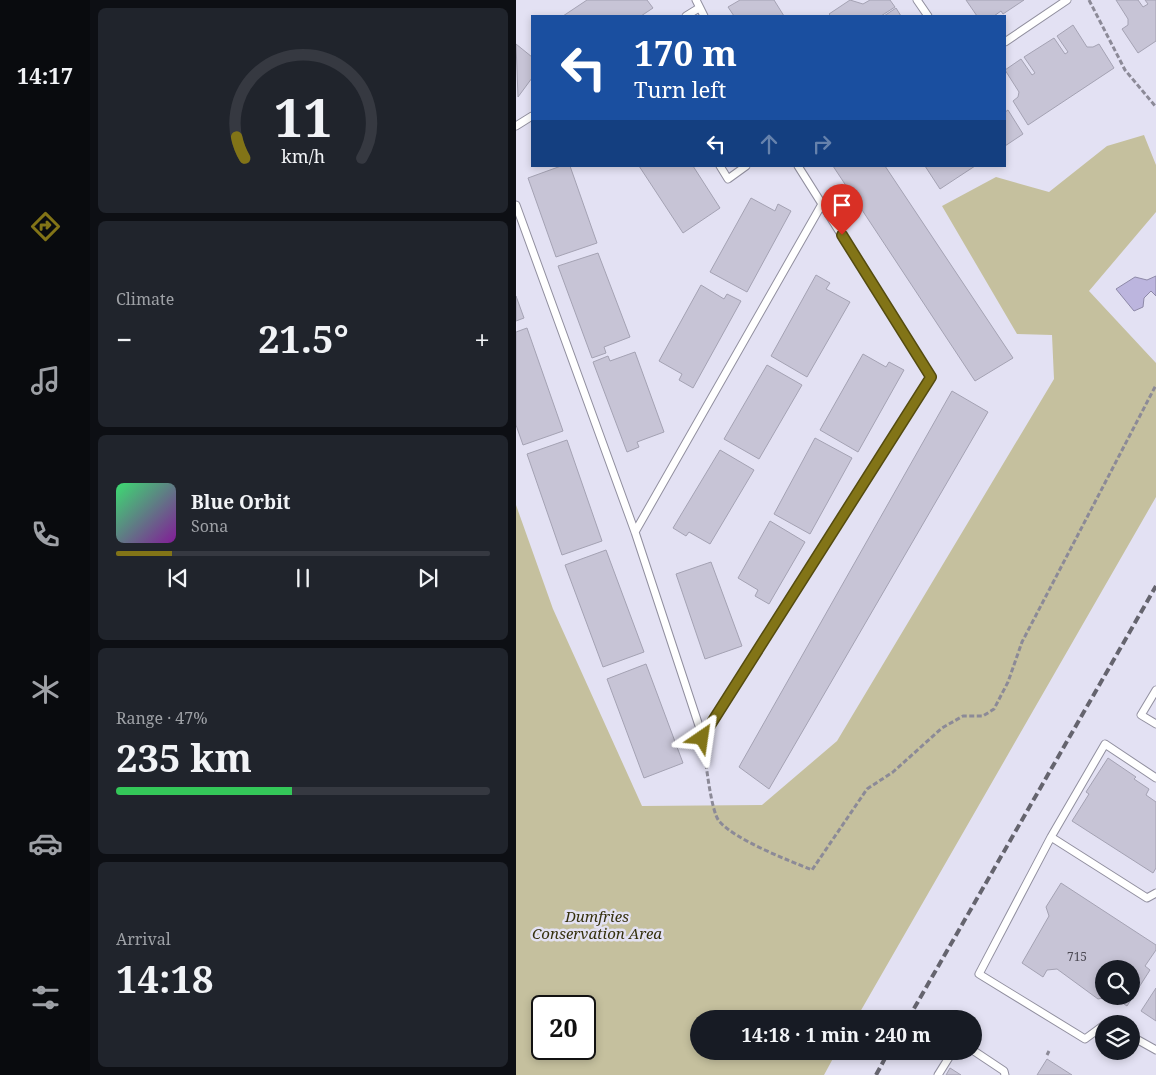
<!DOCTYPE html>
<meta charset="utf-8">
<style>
body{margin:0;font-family:"Noto Serif",serif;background:#20242c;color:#f1f3f6;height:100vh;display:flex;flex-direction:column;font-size:19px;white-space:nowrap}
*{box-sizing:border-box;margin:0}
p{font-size:16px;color:#9ea1a6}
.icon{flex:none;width:28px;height:28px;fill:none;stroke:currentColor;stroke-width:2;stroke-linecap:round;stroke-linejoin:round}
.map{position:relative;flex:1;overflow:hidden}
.side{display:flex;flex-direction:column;gap:8px;padding:8px;background:#0d0f14;width:426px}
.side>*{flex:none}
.guide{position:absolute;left:15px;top:15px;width:475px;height:152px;border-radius:0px;box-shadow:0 2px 8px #0003;background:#1a4fa0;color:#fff;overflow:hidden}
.buttons{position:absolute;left:579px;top:960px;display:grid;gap:10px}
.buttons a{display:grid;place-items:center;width:45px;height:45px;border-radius:50%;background:#171b24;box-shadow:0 2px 8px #0003;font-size:25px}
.speed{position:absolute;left:15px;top:995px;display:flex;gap:10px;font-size:25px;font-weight:700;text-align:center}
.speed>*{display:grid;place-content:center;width:65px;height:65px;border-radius:50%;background:#171b24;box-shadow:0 2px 8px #0003;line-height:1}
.speed .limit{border:2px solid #111;border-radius:8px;background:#fff;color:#111}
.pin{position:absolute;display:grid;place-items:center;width:42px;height:42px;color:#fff;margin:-51px -21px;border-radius:50% 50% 50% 0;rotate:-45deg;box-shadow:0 0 5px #0007}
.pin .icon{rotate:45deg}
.me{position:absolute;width:55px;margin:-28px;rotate:32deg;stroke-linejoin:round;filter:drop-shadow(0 0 4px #0008)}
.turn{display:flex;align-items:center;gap:18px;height:105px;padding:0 20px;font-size:22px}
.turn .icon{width:65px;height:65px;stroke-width:2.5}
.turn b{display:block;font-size:35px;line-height:42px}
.lanes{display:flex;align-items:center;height:48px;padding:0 20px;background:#0003;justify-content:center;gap:25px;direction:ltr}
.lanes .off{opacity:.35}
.big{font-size:38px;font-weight:700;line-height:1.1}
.side .card{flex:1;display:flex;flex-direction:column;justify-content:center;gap:8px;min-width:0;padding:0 18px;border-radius:8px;background:#20242c}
.side .dial{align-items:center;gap:0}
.dial svg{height:130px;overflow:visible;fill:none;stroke:#363941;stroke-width:7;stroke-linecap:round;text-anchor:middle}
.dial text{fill:#f1f3f6;stroke:none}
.song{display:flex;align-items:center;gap:15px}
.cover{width:60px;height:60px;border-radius:8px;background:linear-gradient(135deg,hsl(140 70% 55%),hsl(290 70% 35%))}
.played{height:5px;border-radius:2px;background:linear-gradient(90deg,#827417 15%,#363941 15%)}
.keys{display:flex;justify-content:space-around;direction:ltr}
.heat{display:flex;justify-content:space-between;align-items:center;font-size:28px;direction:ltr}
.charge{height:8px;border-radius:4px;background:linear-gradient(90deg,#34c759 47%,#363941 0)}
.trip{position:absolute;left:174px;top:1010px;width:292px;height:50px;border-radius:25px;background:#171b24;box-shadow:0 2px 8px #0003;font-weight:700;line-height:50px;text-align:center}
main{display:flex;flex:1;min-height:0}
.tab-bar{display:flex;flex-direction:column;width:90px;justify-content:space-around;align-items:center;background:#090b0e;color:#9ea1a6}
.tab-bar .icon{width:35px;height:35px}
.tab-bar .current{color:#827417}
.tab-bar b{font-size:22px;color:#f1f3f6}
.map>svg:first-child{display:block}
.green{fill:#c5c09e;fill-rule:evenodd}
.water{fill:#bcb5de;stroke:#8e89a8}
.building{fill:#c7c4d6;stroke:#a4a2b3}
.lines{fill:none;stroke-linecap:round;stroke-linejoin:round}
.lane-casing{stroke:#918f9f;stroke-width:9}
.path{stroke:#8c8a97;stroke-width:3;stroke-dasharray:5 2.5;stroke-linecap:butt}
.lane{stroke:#fff;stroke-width:7}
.rail{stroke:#65646e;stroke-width:4;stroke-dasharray:8 4;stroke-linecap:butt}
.route-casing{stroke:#544b0f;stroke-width:12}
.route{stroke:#827417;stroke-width:9}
.labels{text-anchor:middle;stroke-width:5;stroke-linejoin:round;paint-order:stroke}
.number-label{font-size:12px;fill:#4c4a54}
.park-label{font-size:15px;font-style:italic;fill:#35300d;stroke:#e3e1f3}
</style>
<main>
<nav class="tab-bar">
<b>14:17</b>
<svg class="icon current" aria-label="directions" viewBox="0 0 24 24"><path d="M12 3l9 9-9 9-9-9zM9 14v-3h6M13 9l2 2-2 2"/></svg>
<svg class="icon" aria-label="music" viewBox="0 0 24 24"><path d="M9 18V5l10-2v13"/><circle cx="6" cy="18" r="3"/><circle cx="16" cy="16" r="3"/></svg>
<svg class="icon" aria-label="phone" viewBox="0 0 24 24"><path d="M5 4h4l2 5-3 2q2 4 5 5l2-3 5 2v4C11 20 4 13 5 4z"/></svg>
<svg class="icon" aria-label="climate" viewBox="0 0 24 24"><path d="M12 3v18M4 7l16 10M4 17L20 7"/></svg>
<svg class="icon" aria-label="car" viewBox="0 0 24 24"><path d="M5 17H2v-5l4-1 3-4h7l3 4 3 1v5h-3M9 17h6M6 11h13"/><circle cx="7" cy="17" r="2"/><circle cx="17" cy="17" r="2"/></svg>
<svg class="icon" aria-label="filters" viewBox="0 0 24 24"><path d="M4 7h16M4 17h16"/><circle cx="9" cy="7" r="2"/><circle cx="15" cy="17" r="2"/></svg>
</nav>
<section class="side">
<div class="card dial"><svg viewBox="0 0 100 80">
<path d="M14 69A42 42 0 1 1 86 69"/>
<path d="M14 69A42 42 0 0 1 9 56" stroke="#827417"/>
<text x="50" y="56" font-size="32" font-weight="700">11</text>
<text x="50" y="72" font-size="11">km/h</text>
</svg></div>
<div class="card"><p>Climate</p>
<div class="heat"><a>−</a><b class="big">21.5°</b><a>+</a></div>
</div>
<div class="card">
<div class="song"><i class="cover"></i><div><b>Blue Orbit</b><p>Sona</p></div></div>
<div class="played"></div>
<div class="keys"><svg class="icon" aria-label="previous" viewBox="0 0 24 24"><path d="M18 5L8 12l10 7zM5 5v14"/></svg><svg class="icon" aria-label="pause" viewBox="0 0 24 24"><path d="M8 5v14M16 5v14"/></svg><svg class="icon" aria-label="next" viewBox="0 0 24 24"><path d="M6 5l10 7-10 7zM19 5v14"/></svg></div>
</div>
<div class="card"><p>Range · 47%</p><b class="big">235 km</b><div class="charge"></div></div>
<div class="card"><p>Arrival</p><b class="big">14:18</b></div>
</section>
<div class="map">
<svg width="640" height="1075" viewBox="0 0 640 1075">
<rect width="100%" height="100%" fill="#e3e1f3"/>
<!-- green -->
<path class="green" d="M628,135L640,165V212L573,291L640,363V497L340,1019H182V1051H321L308,1075H0V505L37,609L126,806L246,805L321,741L538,379L536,335L501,334L426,206L480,177L533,192L591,146ZM69,1006V1049H26V1006Z"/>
<!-- water -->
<path class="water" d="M640,276V296L635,291L628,298L627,307L618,311L600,289L619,277L631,280Z"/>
<!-- building -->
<path class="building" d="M71,0H131L137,8L125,16H47Z
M224,0H258L268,16H218L212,7Z
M334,0L347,4L354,0H374L379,7L365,16H315L313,14Z
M450,0H508L487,14L485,11L478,16H461Z
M600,0H622L627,7L632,4L629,0H640V41L622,53L606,29L612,25V19Z
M380,8L385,16H368Z
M557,25L571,47H577L583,44L598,68L512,125L497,101L502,97L503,92L489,70L505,59L516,75L519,73L508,57L538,38L549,54L552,52L541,36Z
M0,44L16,57V78L2,97Z
M492,110L507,134L489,146V112Z
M45,166H54L81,243L40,257L12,178Z
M123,166H177L204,208L167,233Z
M317,166H369L497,358L459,381Z
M409,166H459L424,189Z
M235,198L259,211L262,204L275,211L231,292L194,272Z
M82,253L114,337L88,347L90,353L76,358L42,266Z
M300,275L314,283L310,289L334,302L291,377L255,356Z
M185,285L208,299L211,294L225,301L177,388L163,380L166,374L143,361Z
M0,296L8,318L0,321Z
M11,328L47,431L7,445L0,425V332Z
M119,352L148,432L121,442L123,447L111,452L77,362L92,356L94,361Z
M347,354L370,367L373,362L388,370L342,452L304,430Z
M251,365L286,385L243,459L208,439Z
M436,391L472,412L253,789L223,767Z
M299,438L336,458L294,534L258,514Z
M51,440L86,541L46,555L11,454Z
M204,450L238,470L194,544L173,532L170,536L157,528Z
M254,521L289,542L253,604L239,596L242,590L222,578Z
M90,550L128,652L87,667L49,565Z
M195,562L226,646L189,659L160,574Z
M130,664L167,763L128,778L91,679Z
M592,758L620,777L618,779L633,789L630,795L640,802V868L637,873L556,821L573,794L570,792Z
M545,883L640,945V950L629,966L634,970L611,1006L596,996H615V969H588V996H595L582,999L541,969L531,970L527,977L506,963L533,916L530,907Z
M640,988V1021L625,1011Z
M531,1059L556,1075H521Z
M434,1068L445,1075H430Z"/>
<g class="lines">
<!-- lane casing -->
<g class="lane-casing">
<path id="lane" d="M180,0L188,16
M401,0L412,16
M170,16L183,8
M489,42L551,0
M0,126L16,116
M204,166L212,179L230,166
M0,205L119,532L187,738L415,377L282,166
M119,532L306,204
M640,690L625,715L640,724
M535,837L631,898L640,893
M588,1025L569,1039L463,974L535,837L589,744L640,778
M615,1036L640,1050
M458,1051L488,1071L489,1075
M422,1075L437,1051"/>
</g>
<!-- path -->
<path class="path" d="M573,0L609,70L640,107
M188,749C190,763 195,811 203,821C219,840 272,860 296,870L351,789L377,772L426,728L447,716H467L478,709L492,682L506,642L640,385
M531,1055L533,1051"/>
<!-- lane -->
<use href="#lane" class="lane"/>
<!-- rail -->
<path class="rail" d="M392,1019L640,586
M360,1075L373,1051"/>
</g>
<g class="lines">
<!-- route casing -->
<g class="route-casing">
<path id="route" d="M186,738L415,377L326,235"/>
</g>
<!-- route -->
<use href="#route" class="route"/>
</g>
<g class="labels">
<!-- number labels -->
<g class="number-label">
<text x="561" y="961">715</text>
</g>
<!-- park labels -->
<g class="park-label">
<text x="81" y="922">Dumfries<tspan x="81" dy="17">Conservation Area</tspan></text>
</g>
</g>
</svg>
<div class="buttons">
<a><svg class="icon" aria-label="search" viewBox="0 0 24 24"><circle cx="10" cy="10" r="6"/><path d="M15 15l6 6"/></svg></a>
<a><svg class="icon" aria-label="layers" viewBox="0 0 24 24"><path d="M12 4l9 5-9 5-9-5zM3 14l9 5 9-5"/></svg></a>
</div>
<div class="speed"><div class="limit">20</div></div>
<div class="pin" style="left:326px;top:235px;background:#d93025"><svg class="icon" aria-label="arrive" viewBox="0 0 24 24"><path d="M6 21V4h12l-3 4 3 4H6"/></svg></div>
<svg class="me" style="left:186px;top:738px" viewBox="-20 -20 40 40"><path d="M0-17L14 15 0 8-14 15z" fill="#827417" stroke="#fff" stroke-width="4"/></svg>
<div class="trip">14:18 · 1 min · 240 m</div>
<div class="guide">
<div class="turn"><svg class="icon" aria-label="left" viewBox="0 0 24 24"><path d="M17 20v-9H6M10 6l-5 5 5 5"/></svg><div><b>170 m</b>Turn left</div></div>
<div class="lanes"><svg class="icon" aria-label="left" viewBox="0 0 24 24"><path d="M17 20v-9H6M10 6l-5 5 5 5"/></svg><svg class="icon off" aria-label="ahead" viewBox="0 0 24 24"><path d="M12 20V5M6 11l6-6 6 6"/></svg><svg class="icon off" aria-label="right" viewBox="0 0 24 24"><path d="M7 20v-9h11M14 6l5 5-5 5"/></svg></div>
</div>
</div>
</main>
